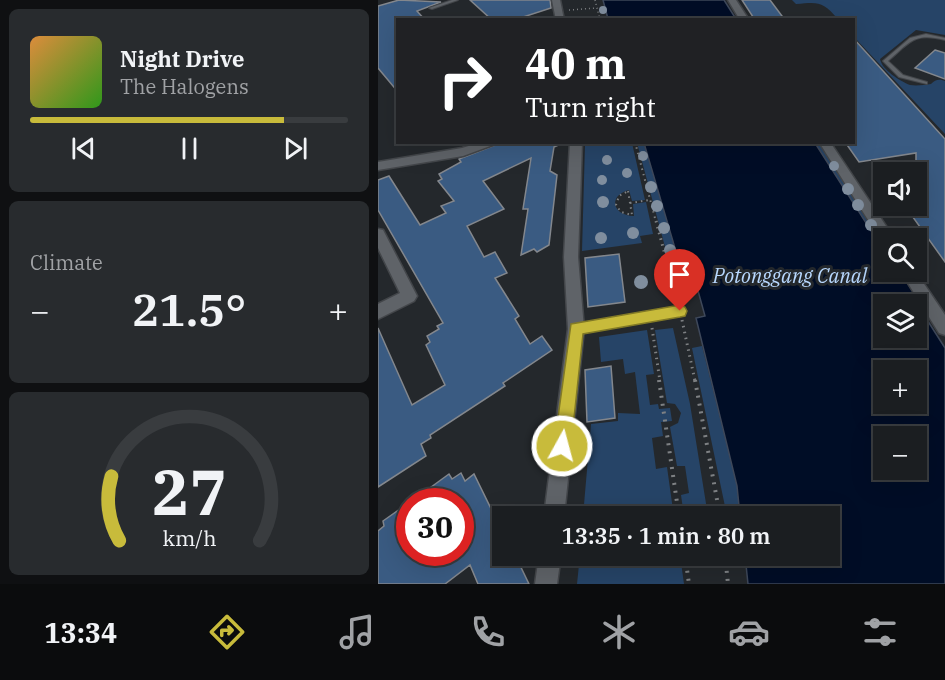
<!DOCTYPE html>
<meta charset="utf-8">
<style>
body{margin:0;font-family:"IBM Plex Serif",serif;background:#282b2e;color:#f1f3f6;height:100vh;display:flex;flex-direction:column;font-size:22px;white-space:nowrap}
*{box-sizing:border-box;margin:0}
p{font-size:20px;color:#a0a2a5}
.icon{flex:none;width:33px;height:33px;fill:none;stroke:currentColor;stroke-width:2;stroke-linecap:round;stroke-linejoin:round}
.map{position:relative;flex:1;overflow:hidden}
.details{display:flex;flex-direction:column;gap:9px;padding:9px;background:#0f1012;width:378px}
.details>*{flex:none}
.top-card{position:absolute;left:18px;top:18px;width:459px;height:126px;border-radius:0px;box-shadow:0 6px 24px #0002,0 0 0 2px #393c3f;background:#202124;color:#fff;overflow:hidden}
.controls{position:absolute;left:495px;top:162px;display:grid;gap:12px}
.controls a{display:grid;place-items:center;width:54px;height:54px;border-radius:0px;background:#1b1e21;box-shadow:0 6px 24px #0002,0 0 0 2px #393c3f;font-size:30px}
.speed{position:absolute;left:18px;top:488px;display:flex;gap:12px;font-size:30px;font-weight:700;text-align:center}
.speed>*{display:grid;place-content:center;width:78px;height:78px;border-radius:50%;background:#1b1e21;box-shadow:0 6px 24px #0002,0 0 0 2px #393c3f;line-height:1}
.speed .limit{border:9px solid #d22;background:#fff;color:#111}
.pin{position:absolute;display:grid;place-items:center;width:51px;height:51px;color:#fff;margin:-62px -26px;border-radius:50% 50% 50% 0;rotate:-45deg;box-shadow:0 0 6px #0007}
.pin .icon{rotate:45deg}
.me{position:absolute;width:66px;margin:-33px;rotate:7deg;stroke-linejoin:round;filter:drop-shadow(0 0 4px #0008)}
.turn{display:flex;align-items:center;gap:21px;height:126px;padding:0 30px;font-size:27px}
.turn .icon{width:78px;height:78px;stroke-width:2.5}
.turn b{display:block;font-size:42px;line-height:51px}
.big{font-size:45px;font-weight:600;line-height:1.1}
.details .card{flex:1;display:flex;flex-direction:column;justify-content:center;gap:9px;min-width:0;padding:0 21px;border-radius:9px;background:#282b2e}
.details .dial{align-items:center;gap:0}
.dial svg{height:156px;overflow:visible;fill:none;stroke:#393c3f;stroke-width:7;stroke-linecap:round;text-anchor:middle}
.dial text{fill:#f1f3f6;stroke:none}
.song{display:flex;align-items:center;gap:18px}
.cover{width:72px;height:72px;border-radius:9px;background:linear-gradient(135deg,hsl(30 70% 55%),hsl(110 70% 35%))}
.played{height:6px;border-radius:3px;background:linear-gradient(90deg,#c8bb3b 80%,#393c3f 80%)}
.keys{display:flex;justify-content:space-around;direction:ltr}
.heat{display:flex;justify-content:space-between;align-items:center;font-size:33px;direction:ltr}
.trip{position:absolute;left:114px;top:506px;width:348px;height:60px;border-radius:0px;background:#1b1e21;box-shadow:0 6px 24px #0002,0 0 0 2px #393c3f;font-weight:600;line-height:60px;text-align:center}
.menu{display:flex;height:96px;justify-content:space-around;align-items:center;background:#0b0c0d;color:#a0a2a5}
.menu .icon{width:42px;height:42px}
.menu .selected{color:#c8bb3b}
.menu b{font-size:27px;color:#f1f3f6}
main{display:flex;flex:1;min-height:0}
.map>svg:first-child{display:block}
.green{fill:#264467}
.water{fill:#000d26;stroke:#3e485a;stroke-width:1.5;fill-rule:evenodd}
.building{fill:#3a5b82;stroke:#83878d;stroke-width:1.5}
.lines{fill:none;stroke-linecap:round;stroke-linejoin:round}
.lane-casing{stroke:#43464a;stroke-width:2}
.street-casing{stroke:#43464a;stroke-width:3}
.path-far3{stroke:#7e8184;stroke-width:1.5;stroke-dasharray:1 3;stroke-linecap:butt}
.path-far2{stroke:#7e8184;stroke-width:2;stroke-dasharray:1.5 4;stroke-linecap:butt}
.path-far1{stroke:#7e8184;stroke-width:3;stroke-dasharray:1.5 4.5;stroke-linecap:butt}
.path{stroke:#7e8184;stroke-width:4;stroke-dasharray:2 6;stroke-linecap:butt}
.lane{fill:#5f6368;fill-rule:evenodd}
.street{fill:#5f6368;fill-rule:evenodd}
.tree{fill:#808e9e}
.route{fill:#c8bb3b;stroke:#827a26;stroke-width:1.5}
.labels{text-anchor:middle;stroke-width:6;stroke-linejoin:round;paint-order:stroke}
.water-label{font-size:20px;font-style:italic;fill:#b8d8fe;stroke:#24282c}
</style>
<main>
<section class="details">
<div class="card">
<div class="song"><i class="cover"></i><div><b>Night Drive</b><p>The Halogens</p></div></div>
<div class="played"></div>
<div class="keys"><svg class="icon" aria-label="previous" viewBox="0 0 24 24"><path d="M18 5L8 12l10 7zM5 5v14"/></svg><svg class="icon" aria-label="pause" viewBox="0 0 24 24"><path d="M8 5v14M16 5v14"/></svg><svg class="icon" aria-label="next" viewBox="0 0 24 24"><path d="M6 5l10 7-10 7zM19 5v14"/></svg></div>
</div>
<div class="card"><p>Climate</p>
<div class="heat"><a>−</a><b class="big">21.5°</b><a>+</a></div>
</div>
<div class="card dial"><svg viewBox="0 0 100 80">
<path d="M14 69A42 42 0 1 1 86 69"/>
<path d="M14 69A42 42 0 0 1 10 36" stroke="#c8bb3b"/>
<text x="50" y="56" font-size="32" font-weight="700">27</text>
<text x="50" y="72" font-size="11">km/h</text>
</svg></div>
</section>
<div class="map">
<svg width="567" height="584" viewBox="0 0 567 584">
<rect width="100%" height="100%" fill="#24282c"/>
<!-- green -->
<path class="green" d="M414,0H567V35L538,30L502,59C504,70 522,81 532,85C538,86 547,85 553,84C558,79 561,79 567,81V134L476,37V20L460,19C444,1 441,2 418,4Z
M220,142L254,143L267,200L254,201L251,190C229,196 235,216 256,216L255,204L268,202L275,234L262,236L264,243L204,251L207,144Z
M259,143H266L303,267L293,269Z
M437,143H443L500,231L494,232Z
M295,328L312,404L330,516H306L303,495L311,493L307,466H299L292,427L300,423L303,413L297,404L289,403L277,330Z
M269,330L276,374L268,375L272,405L280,404L281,409L292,408L294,421L283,422L285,436L274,438L278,469L289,467L295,510L286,511V516H205L213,424L240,421V413L262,414L257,372L247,374L245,359L223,362L221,337Z
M324,346L359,486L362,516H349L314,348Z
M202,555H302L306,584H199Z"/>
<!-- water -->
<path class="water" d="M225,0H346L358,19H230Z
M266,143H437L497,237H500L505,245L506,272H522L541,300L537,301L567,348V584H370L367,555H452V516H362L359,486L318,318L327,316L319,287L309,289ZM506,304H538V338H506ZM506,370H538V404H506ZM506,436H538V470H506Z"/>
<!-- building -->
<path class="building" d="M21,0L63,2L39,11L47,20H20V92L0,68V6Z
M92,0H172L173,8L136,20H114Z
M364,0H392L407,20H377Z
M476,39L567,139V262L527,206H538V153L481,162L467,142H476Z
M557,50L567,53V79L537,68Z
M125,142H187L176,147L172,171L179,175L171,245L159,252L156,249L143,255L150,209H145L153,158L105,181L126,209L89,226L106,257L117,252L129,273L117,278L141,316L137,319L152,344L164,336L174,350L125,383L127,386L52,435L53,438L43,444L48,456L0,487V328L34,405L67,385L48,345L52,342L49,336L61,329L59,326L65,323L0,210V180L11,176L42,225L68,213L63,206L76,201L60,181L64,179L61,174L83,162L81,159Z
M241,254L247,302L210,307L207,258Z
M233,366L237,418L209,422L207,370Z
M83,473L87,481L96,474L124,531V555H137L151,584H100L92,565L67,584H0V531L6,526L5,521L32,502V552H82V501H34L71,474L74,479Z"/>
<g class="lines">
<!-- lane casing -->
<g class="lane-casing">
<path id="lane" d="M74,0H80L54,9L51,8Z
M548,34L567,38V40C536,32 532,42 510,61L525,75L549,82V84L521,77L505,61L532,38Z
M302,308L305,309L306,311L305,313L272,321L198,333L195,331L194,329L195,327L198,325L272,315Z"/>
</g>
<!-- street casing -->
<g class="street-casing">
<path id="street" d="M174,0H182L186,20H178Z
M350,0H358L371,20H362Z
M104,142H123L85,156L0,170V162L84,148Z
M192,142H204L200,257L206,329L186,516H166L190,329L186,257Z
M441,142H452L516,238H506L504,242Z
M0,229L5,230L39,296L36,301L0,319V304L22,293L0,248Z
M523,272H538L567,315V335L561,333Z
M161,555H183L179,584H157Z"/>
</g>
<!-- path-far3 -->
<path class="path-far3" d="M217,0L222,20
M191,10L219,8"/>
<!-- path-far2 -->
<path class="path-far2" d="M257,142L278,222
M250,191L254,215L243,212L238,205L241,196Z
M252,203L271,200"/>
<!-- path-far1 -->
<path class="path-far1" d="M278,221L299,300
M304,320L317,381
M274,328L282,381"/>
<!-- path -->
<path class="path" d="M281,380L301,516
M317,380L342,516
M307,555L311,584
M347,555L350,584"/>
<!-- lane -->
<use href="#lane" class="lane"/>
<!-- street -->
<use href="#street" class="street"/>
</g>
<!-- trees -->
<g class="tree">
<circle cx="225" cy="10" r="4"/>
<circle cx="265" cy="156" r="5"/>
<circle cx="229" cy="160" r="5"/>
<circle cx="456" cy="166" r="5"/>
<circle cx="249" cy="173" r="5"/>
<circle cx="224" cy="180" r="5"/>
<circle cx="273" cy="187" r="6"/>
<circle cx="470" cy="189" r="6"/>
<circle cx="225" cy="202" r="6"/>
<circle cx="480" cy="205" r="6"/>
<circle cx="279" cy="206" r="6"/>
<circle cx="493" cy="225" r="6"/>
<circle cx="286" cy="228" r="6"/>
<circle cx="255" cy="233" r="6"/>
<circle cx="223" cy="238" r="6"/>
<circle cx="292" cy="250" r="6"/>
<circle cx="263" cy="282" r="7"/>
</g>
<!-- route -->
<path class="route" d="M302,305L307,307L309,311L307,316L302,317L205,334L193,446L190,452L184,454L179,452L176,446L193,324Z"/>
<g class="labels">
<!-- water labels -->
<g class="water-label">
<text x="412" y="283">Potonggang Canal</text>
</g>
</g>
</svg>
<div class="controls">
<a><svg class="icon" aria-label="sound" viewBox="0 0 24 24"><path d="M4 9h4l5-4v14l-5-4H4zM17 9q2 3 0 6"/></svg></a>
<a><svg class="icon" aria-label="search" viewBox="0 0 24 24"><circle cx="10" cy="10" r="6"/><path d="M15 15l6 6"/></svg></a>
<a><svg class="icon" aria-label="layers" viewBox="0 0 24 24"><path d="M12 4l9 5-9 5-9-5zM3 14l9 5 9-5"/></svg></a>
<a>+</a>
<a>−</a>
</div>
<div class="speed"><div class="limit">30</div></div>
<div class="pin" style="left:302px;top:311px;background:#d93025"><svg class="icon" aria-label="arrive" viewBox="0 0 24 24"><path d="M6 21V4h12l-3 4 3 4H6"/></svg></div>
<svg class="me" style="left:184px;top:446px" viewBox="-20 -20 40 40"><circle r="17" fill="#c8bb3b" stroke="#fff" stroke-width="3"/><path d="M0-11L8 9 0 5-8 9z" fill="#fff"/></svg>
<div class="trip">13:35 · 1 min · 80 m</div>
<div class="top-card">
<div class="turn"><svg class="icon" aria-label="right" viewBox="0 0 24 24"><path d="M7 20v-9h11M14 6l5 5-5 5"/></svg><div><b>40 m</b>Turn right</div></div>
</div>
</div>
</main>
<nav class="menu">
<b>13:34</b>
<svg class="icon selected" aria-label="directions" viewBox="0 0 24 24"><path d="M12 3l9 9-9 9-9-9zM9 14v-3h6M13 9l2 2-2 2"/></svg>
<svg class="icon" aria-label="music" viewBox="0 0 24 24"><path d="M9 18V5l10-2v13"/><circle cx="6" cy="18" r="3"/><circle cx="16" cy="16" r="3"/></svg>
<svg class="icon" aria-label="phone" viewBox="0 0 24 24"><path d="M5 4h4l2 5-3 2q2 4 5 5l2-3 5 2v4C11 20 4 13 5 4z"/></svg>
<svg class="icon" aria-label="climate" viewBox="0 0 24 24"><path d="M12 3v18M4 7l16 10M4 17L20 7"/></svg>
<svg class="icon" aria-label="car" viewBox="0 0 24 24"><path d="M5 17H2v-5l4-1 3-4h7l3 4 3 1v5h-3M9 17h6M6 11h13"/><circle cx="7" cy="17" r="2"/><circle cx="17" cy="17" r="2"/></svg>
<svg class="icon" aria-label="filters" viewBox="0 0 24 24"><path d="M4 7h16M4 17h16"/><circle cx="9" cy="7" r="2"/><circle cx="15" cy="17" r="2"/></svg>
</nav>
